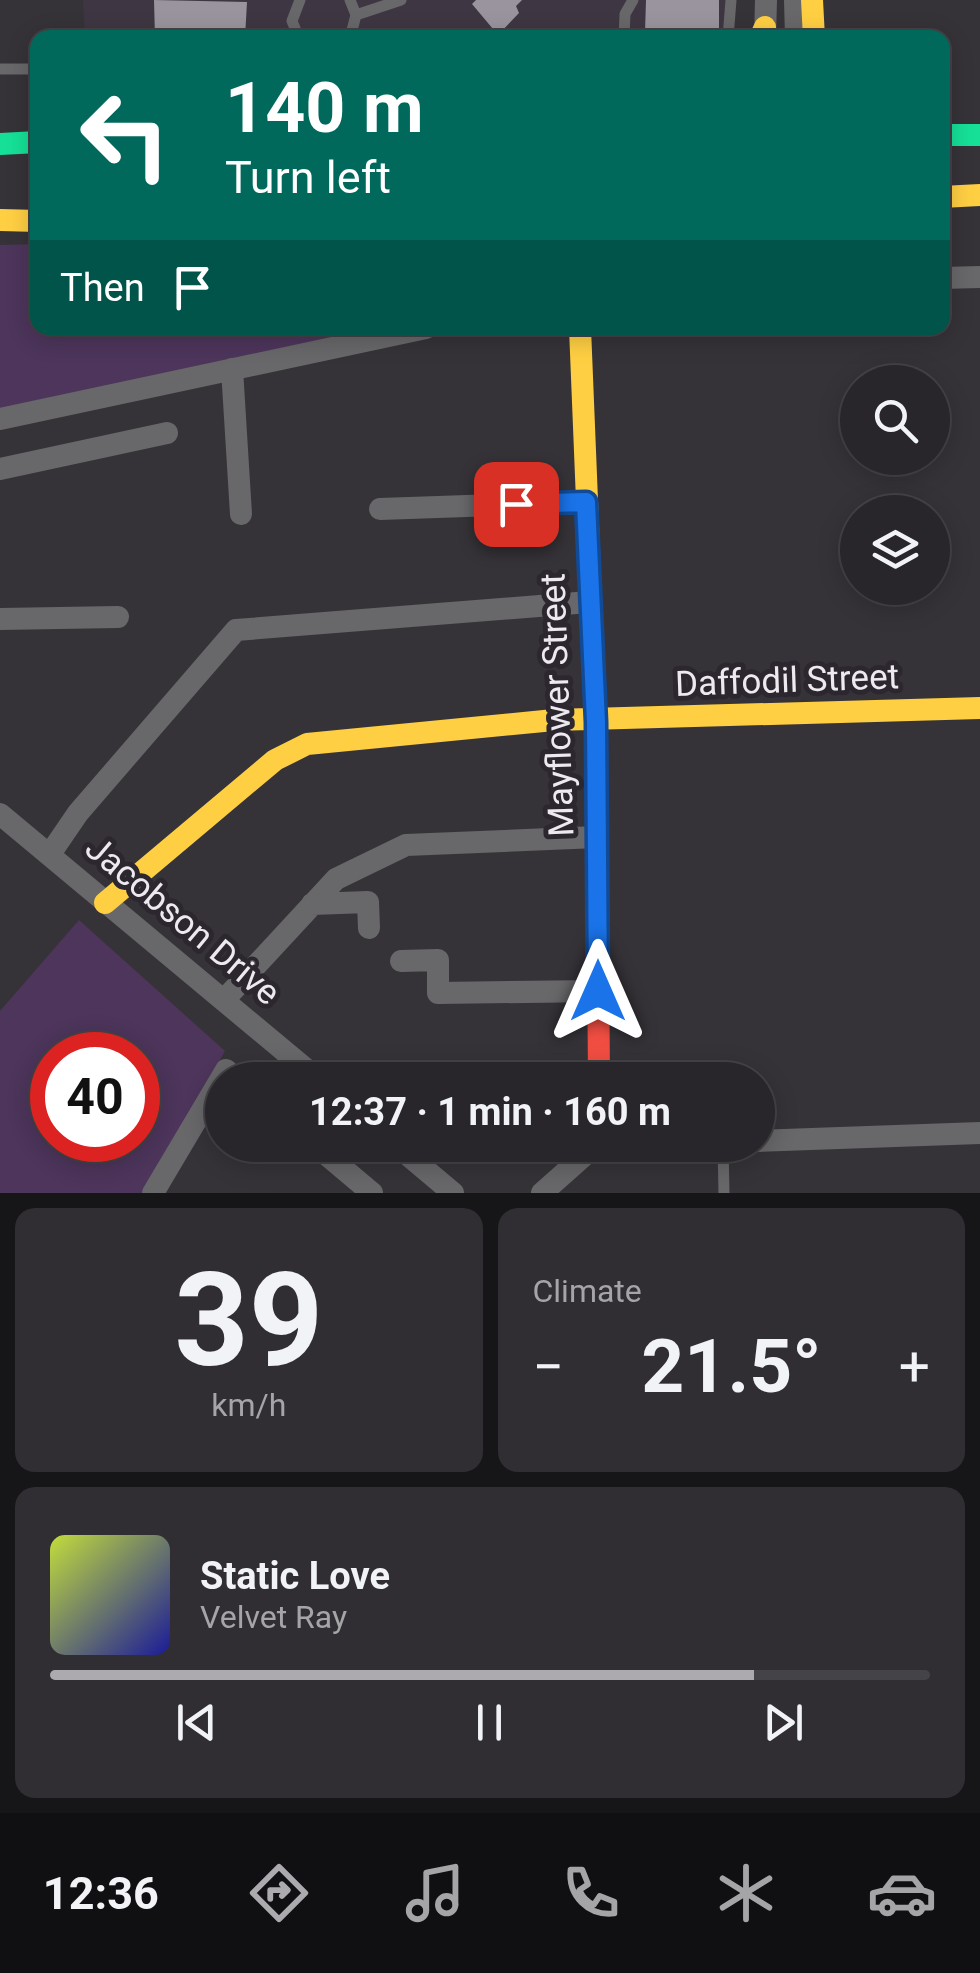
<!DOCTYPE html>
<meta charset="utf-8">
<style>
body{margin:0;font-family:Roboto,sans-serif;background:#302e32;color:#f1f3f6;height:100vh;display:flex;flex-direction:column;font-size:38px;white-space:nowrap}
*{box-sizing:border-box;margin:0}
p{font-size:32px;color:#a5a5a8}
.icon{flex:none;width:55px;height:55px;fill:none;stroke:currentColor;stroke-width:2;stroke-linecap:round;stroke-linejoin:round}
.map{position:relative;height:1193px;overflow:hidden}
.sheet{display:flex;flex-direction:column;gap:15px;padding:15px;background:#161517;flex:1}
.sheet>*{flex:none}
.hud{position:absolute;left:30px;top:30px;width:920px;height:305px;border-radius:20px;box-shadow:0 5px 25px #0003,0 0 0 2px #444347;background:#00695c;color:#fff;overflow:hidden}
.tools{position:absolute;left:840px;top:365px;display:grid;gap:20px}
.tools a{display:grid;place-items:center;width:110px;height:110px;border-radius:50%;background:#28262a;box-shadow:0 5px 25px #0003,0 0 0 2px #444347;font-size:50px}
.speed{position:absolute;left:30px;top:1032px;display:flex;gap:20px;font-size:50px;font-weight:700;text-align:center}
.speed>*{display:grid;place-content:center;width:130px;height:130px;border-radius:50%;background:#28262a;box-shadow:0 5px 25px #0003,0 0 0 2px #444347;line-height:1}
.speed .limit{border:15px solid #d22;background:#fff;color:#111}
.pin{position:absolute;display:grid;place-items:center;width:85px;height:85px;color:#fff;margin:-42px;border-radius:20px;box-shadow:0 5px 15px #0006}
.me{position:absolute;width:110px;margin:-55px;rotate:0deg;stroke-linejoin:round;filter:drop-shadow(0 0 8px #0008)}
.turn{display:flex;align-items:center;gap:35px;height:210px;padding:0 30px;font-size:45px}
.turn .icon{width:130px;height:130px;stroke-width:2.5}
.turn b{display:block;font-size:70px;line-height:85px}
.then{display:flex;align-items:center;height:95px;padding:0 30px;background:#0003;gap:20px;font-size:38px}
.big{font-size:75px;font-weight:700;line-height:1.1}
.sheet .card{flex:1;display:flex;flex-direction:column;justify-content:center;gap:15px;min-width:0;padding:0 35px;border-radius:20px;background:#302e32}
.sheet .dial{align-items:center;gap:0}
.dial b{font-size:130px;line-height:1}
.song{display:flex;align-items:center;gap:30px}
.cover{width:120px;height:120px;border-radius:15px;background:linear-gradient(135deg,hsl(70 70% 55%),hsl(240 70% 35%))}
.played{height:10px;border-radius:5px;background:linear-gradient(90deg,#adaaaf 80%,#444347 80%)}
.keys{display:flex;justify-content:space-around;direction:ltr}
.heat{display:flex;justify-content:space-between;align-items:center;font-size:55px;direction:ltr}
.sheet .tiles{flex:1;display:grid;gap:15px;grid-template-columns:1fr 1fr}
.card:last-child{grid-column:span 2}
.trip{position:absolute;left:205px;top:1062px;width:570px;height:100px;border-radius:50px;background:#28262a;box-shadow:0 5px 25px #0003,0 0 0 2px #444347;font-weight:700;line-height:100px;text-align:center}
.tab-bar{display:flex;height:160px;justify-content:space-around;align-items:center;background:#100f11;color:#a5a5a8}
.tab-bar .icon{width:70px;height:70px}
.tab-bar .current{color:#adaaaf}
.tab-bar b{font-size:45px;color:#f1f3f6}
.map>svg:first-child{display:block}
.built{fill:#3e3642}
.green{fill:#4d355b;fill-rule:evenodd}
.building{fill:#99949d}
.lines{fill:none;stroke-linecap:round;stroke-linejoin:round}
.lane{stroke:#686769;stroke-width:11}
.street{stroke:#686769;stroke-width:22}
.fast{stroke:#16e098;stroke-width:22}
.slow{stroke:#ffcf43;stroke-width:22}
.jam{stroke:#f24e42;stroke-width:22}
.route-casing{stroke:#114b97;stroke-width:25}
.route{stroke:#1a73e8;stroke-width:18}
.labels{text-anchor:middle;stroke-width:10;stroke-linejoin:round;paint-order:stroke}
.street-label{font-size:35px;fill:#edeaef;stroke:#2c272f}
</style>
<div class="map">
<svg width="980" height="1193" viewBox="0 0 980 1193">
<rect width="100%" height="100%" fill="#363338"/>
<!-- built -->
<path class="built" d="M83,0H735L731,38L85,37Z"/>
<!-- green -->
<path class="green" d="M37,244L38,328H377L0,412V245Z
M79,920L225,1051L145,1193H0V1011ZM52,1055H138V1140H52Z"/>
<!-- building -->
<path class="building" d="M154,0L247,2L245,38H155Z
M476,0H522L516,6L519,13L498,35L472,4Z
M646,0H719V30L645,32Z"/>
<g class="lines">
<!-- lane -->
<path class="lane" d="M350,0L356,15L350,38
M356,15L401,0
M299,38L292,21L300,0
M624,38L625,14L633,0
M728,38L731,0
M0,69H38
M723,1145L724,1193"/>
<!-- street -->
<path class="street" d="M795,0L796,38
M765,38L766,0
M942,278L980,277
M232,369L241,514
M0,419L426,328
M0,469L167,433
M380,509L586,502
M0,619L118,617
M0,814L319,1080
M50,854L78,813L236,630L589,602
M312,904L368,902L369,928
M401,961L438,960V993L598,991
M224,1000L336,879L406,845L597,837
M758,1141L980,1133
M315,1145L372,1193
M396,1145L453,1193
M153,1193L226,1070L238,1080
M542,1193L596,1145"/>
<!-- fast -->
<path class="fast" d="M942,135H980
M0,144L38,142"/>
<!-- slow -->
<path class="slow" d="M812,0L814,38
M760,38L765,27
M942,197L980,195
M0,220L38,221
M580,328L596,722L598,950
M105,903L275,760L307,744L554,720L980,708"/>
<!-- jam -->
<path class="jam" d="M598,950L599,1080"/>
</g>
<g class="lines">
<!-- route casing -->
<g class="route-casing">
<path id="route" d="M516,504L586,502L596,722L598,991"/>
</g>
<!-- route -->
<use href="#route" class="route"/>
</g>
<g class="labels">
<!-- street labels -->
<g class="street-label">
<text transform="translate(787 680) rotate(-2)" y="12">Daffodil Street</text>
<text transform="translate(557 705) rotate(-92)" y="12">Mayflower Street</text>
<text transform="translate(183 920) rotate(40)" y="12">Jacobson Drive</text>
</g>
</g>
</svg>
<div class="tools">
<a><svg class="icon" aria-label="search" viewBox="0 0 24 24"><circle cx="10" cy="10" r="6"/><path d="M15 15l6 6"/></svg></a>
<a><svg class="icon" aria-label="layers" viewBox="0 0 24 24"><path d="M12 4l9 5-9 5-9-5zM3 14l9 5 9-5"/></svg></a>
</div>
<div class="speed"><div class="limit">40</div></div>
<div class="pin" style="left:516px;top:504px;background:#d93025"><svg class="icon" aria-label="arrive" viewBox="0 0 24 24"><path d="M6 21V4h12l-3 4 3 4H6"/></svg></div>
<svg class="me" style="left:598px;top:991px" viewBox="-20 -20 40 40"><path d="M0-17L14 15 0 8-14 15z" fill="#1a73e8" stroke="#fff" stroke-width="4"/></svg>
<div class="trip">12:37 · 1 min · 160 m</div>
<div class="hud">
<div class="turn"><svg class="icon" aria-label="left" viewBox="0 0 24 24"><path d="M17 20v-9H6M10 6l-5 5 5 5"/></svg><div><b>140 m</b>Turn left</div></div>
<div class="then">Then<svg class="icon" aria-label="arrive" viewBox="0 0 24 24"><path d="M6 21V4h12l-3 4 3 4H6"/></svg></div>
</div>
</div>
<section class="sheet">
<div class="tiles">
<div class="card dial"><b>39</b><p>km/h</p></div>
<div class="card"><p>Climate</p>
<div class="heat"><a>−</a><b class="big">21.5°</b><a>+</a></div>
</div>
<div class="card">
<div class="song"><i class="cover"></i><div><b>Static Love</b><p>Velvet Ray</p></div></div>
<div class="played"></div>
<div class="keys"><svg class="icon" aria-label="previous" viewBox="0 0 24 24"><path d="M18 5L8 12l10 7zM5 5v14"/></svg><svg class="icon" aria-label="pause" viewBox="0 0 24 24"><path d="M8 5v14M16 5v14"/></svg><svg class="icon" aria-label="next" viewBox="0 0 24 24"><path d="M6 5l10 7-10 7zM19 5v14"/></svg></div>
</div>
</div>
</section>
<nav class="tab-bar">
<b>12:36</b>
<svg class="icon current" aria-label="directions" viewBox="0 0 24 24"><path d="M12 3l9 9-9 9-9-9zM9 14v-3h6M13 9l2 2-2 2"/></svg>
<svg class="icon" aria-label="music" viewBox="0 0 24 24"><path d="M9 18V5l10-2v13"/><circle cx="6" cy="18" r="3"/><circle cx="16" cy="16" r="3"/></svg>
<svg class="icon" aria-label="phone" viewBox="0 0 24 24"><path d="M5 4h4l2 5-3 2q2 4 5 5l2-3 5 2v4C11 20 4 13 5 4z"/></svg>
<svg class="icon" aria-label="climate" viewBox="0 0 24 24"><path d="M12 3v18M4 7l16 10M4 17L20 7"/></svg>
<svg class="icon" aria-label="car" viewBox="0 0 24 24"><path d="M5 17H2v-5l4-1 3-4h7l3 4 3 1v5h-3M9 17h6M6 11h13"/><circle cx="7" cy="17" r="2"/><circle cx="17" cy="17" r="2"/></svg>
</nav>
